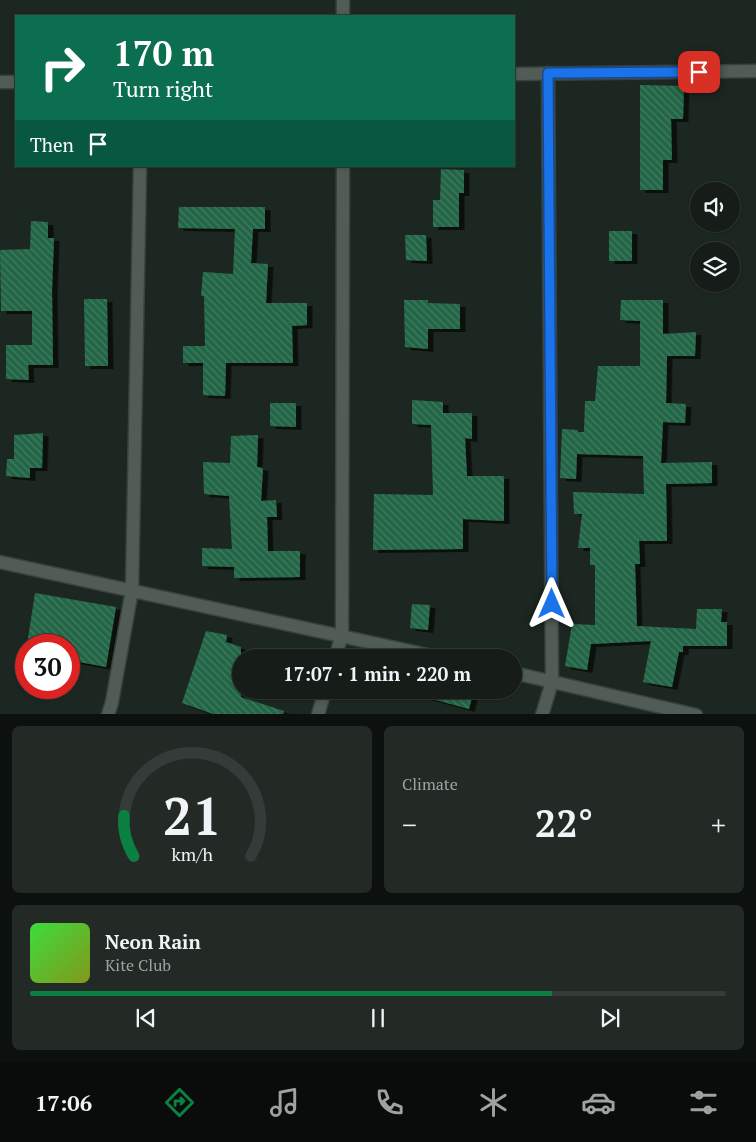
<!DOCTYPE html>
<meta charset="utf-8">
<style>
body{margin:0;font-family:"PT Serif",serif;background:#232a26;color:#f1f3f6;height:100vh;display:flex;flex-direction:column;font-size:19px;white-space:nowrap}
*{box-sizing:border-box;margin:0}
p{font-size:16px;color:#9ea2a2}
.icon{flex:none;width:28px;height:28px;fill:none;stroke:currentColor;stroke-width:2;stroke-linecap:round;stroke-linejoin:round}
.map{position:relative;height:714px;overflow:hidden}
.panel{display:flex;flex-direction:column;gap:12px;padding:12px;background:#0c100e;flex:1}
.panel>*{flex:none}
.banner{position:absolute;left:15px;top:15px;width:500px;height:152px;border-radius:0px;box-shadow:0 1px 4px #0004,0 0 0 1px #353b38;background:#0b6e4f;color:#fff;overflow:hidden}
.tools{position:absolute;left:690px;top:182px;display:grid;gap:10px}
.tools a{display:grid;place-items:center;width:50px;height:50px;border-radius:50%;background:#161d19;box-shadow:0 1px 4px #0004,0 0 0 1px #353b38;font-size:25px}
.speed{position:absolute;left:15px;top:634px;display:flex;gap:10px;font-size:25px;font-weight:700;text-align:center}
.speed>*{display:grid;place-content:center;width:65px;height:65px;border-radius:50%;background:#161d19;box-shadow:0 1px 4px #0004,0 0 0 1px #353b38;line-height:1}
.speed .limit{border:8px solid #d22;background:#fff;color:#111}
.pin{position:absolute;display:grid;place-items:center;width:42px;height:42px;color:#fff;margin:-21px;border-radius:10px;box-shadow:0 2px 8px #0006}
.me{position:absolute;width:55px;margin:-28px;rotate:0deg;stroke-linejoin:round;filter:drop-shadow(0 0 4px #0008)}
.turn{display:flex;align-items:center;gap:18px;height:105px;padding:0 15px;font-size:22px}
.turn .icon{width:65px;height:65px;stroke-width:2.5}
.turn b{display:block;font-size:35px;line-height:42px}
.then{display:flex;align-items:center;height:48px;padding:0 15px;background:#0003;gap:10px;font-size:19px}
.big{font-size:38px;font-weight:700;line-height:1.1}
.panel .tile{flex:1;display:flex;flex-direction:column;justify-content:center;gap:8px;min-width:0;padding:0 18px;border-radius:8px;background:#232a26}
.panel .dial{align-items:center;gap:0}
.dial svg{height:130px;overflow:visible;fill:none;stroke:#353b38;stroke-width:7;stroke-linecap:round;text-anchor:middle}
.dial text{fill:#f1f3f6;stroke:none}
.song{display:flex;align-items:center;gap:15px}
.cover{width:60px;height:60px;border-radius:8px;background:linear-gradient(135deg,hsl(120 70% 55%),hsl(70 70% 35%))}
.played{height:5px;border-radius:2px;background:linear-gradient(90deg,#0b8043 75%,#353b38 75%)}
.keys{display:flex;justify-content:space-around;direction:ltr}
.heat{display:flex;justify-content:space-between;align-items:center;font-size:28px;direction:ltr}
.panel .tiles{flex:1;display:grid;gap:12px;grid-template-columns:1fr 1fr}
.tile:last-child{grid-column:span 2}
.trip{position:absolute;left:232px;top:649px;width:290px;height:50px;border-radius:25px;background:#161d19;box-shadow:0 1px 4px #0004,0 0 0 1px #353b38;font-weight:700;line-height:50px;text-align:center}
.dock{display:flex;height:80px;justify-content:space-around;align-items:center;background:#090c0a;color:#9ea2a2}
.dock .icon{width:35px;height:35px}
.dock .selected{color:#0b8043}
.dock b{font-size:22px;color:#f1f3f6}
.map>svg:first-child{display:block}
.building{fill:url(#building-back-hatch);filter:url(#shadow)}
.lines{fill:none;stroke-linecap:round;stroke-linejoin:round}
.minor-casing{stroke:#3a423d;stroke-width:15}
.minor{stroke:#505c55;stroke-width:12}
.route-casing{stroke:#114b97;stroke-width:12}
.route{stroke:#1a73e8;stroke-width:9}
</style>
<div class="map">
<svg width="756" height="715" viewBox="0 0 756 715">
<defs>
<pattern id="building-back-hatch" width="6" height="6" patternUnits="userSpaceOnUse" patternTransform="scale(1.25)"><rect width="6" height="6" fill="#236647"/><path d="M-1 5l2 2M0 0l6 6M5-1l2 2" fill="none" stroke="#427c61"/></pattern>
<filter id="shadow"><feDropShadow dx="5.5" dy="3" stdDeviation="0" flood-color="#0009"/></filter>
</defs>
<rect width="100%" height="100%" fill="#1d2721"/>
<!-- building -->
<path class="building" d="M640,85L684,86L683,119H671L672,160H663V190H640Z
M441,169L464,170V193H459V227H433V200H440Z
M179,207H265V229H253L251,263L268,264L266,303H307V325L292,326L293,363H226L225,396L203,395V363H183V346H205L204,296H201L203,272L233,274L235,229L178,228Z
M31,221L48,222V238H54L52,291L53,365H28L29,380L6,379V345H32V311H1L0,250L30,249Z
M609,231H632V261H609Z
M405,235H426L427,261L406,260Z
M84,299H107L108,366H85Z
M404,300H428V303L460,304V329H428V349L405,347Z
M621,300H663V334L696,332L695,356H667L666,403L686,404L685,423L663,422L661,463L712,462V483L666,484L667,541H639L640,564H635L637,626L696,629L697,609H722L721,622H727V646H683V652H679L672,687L643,682L651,641L591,644L587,670L565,666L572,624L595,625V565H590V548H578L582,514H574L573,492L644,494L643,456L577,454L576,479L560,478L562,429L578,430V432H584L585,401H595L598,366H640V321L620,320Z
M412,400L443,402V413H472V439L465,438L467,476H504V521L463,519V549L373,550L374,494L433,495L431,425L412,424Z
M270,403H296V427L270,426Z
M43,433L42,468H30V478L6,476L7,459H14V435Z
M258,435L257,467L263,468L261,501L276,500L277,517H267L268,551H300V577L234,578V567L202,566V548L232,549L229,496L204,494L203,462L230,463L231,436Z
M35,593L116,607L106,667L69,660V645H27Z
M412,604L430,605L428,630L410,628Z
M206,631L227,635L226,642L241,647V697L284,711L283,715H216L182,703Z
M419,690H474L469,709L418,695Z"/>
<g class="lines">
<!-- minor casing -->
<g class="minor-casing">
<path id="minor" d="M343,0V16
M514,74L756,71
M0,82H16
M0,562L442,658
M335,658L342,635L343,166
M514,673L696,715
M108,715L112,702L132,590L140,166
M318,715L325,690
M542,715L552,682L548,73"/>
</g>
<!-- minor -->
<use href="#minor" class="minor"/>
</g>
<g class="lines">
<!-- route casing -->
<g class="route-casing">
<path id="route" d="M552,604L548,73L699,72"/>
</g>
<!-- route -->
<use href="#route" class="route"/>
</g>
</svg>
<div class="tools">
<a><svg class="icon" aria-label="sound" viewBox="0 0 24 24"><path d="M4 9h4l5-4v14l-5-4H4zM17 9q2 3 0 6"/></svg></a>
<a><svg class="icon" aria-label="layers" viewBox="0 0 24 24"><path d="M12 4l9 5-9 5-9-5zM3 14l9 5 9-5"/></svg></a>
</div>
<div class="speed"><div class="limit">30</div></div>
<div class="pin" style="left:699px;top:72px;background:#d93025"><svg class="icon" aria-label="arrive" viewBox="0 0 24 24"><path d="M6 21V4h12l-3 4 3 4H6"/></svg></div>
<svg class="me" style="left:552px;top:604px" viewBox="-20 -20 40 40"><path d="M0-17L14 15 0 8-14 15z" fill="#1a73e8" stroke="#fff" stroke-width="4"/></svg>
<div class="trip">17:07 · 1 min · 220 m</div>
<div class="banner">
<div class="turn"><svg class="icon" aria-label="right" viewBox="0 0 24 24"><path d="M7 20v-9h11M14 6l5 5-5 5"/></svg><div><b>170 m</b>Turn right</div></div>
<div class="then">Then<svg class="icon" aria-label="arrive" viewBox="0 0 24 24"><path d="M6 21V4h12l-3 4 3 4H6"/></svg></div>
</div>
</div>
<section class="panel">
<div class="tiles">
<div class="tile dial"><svg viewBox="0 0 100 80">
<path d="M14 69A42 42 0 1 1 86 69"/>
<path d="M14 69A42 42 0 0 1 8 44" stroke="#0b8043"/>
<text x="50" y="56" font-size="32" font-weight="700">21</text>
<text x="50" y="72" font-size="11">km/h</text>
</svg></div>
<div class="tile"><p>Climate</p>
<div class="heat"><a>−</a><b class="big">22°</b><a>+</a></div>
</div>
<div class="tile">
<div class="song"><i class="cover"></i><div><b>Neon Rain</b><p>Kite Club</p></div></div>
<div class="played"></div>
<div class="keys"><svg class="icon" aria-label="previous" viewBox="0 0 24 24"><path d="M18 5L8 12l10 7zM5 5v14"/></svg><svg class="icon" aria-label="pause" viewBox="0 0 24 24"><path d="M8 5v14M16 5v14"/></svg><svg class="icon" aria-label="next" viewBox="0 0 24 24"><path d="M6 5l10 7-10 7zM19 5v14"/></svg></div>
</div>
</div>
</section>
<nav class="dock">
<b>17:06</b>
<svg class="icon selected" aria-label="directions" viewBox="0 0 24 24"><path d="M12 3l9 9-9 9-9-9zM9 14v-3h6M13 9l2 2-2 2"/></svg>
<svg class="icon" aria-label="music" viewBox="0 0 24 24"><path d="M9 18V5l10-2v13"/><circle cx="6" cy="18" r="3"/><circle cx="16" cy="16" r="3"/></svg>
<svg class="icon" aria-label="phone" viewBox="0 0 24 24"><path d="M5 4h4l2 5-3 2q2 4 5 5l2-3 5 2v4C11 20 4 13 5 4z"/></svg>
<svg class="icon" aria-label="climate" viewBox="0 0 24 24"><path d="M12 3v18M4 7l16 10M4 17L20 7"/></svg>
<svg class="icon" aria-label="car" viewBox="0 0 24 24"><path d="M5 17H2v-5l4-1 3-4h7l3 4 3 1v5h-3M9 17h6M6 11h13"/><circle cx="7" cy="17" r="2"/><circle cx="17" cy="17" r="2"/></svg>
<svg class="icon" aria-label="filters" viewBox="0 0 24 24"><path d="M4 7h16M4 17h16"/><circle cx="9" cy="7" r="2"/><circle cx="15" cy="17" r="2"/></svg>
</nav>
